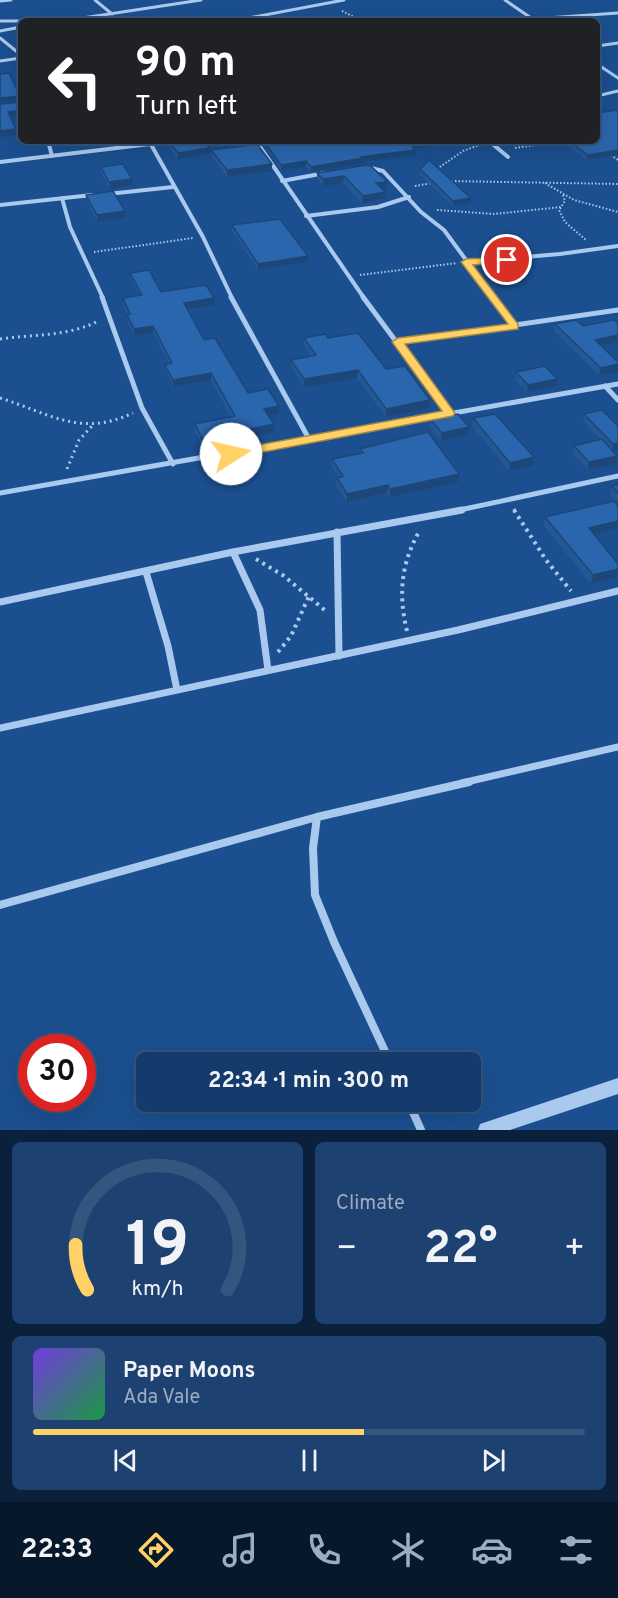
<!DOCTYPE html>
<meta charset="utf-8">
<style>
body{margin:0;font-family:Overpass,sans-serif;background:#1d4271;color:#f1f3f6;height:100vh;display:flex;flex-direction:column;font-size:22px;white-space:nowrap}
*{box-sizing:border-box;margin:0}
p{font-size:20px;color:#9dadc1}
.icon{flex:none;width:33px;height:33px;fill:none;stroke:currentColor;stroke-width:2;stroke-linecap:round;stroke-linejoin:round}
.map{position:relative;height:1130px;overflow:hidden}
.side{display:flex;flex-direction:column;gap:12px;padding:12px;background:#0b203b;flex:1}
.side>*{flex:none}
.banner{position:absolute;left:18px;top:18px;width:582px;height:126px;border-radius:9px;box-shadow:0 6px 24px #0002,0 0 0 2px #33557e;background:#202124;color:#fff;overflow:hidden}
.speed{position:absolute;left:18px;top:1034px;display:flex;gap:12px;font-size:30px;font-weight:700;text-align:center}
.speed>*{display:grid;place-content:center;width:78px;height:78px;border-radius:50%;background:#143b6b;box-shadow:0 6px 24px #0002,0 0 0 2px #33557e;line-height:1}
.speed .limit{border:9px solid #d22;background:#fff;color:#111}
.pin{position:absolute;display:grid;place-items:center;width:51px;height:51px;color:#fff;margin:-26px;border:3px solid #fff;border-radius:50%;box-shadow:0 2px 6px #0007}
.me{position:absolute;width:66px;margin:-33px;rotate:80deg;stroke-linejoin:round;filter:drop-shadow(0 0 4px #0008)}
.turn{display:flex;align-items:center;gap:21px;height:126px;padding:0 18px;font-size:27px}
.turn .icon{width:78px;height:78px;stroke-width:2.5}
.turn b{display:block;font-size:42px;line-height:51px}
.big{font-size:45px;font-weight:700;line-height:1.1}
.side .card{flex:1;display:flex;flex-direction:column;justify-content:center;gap:9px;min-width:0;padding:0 21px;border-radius:9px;background:#1d4271}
.side .dial{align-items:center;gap:0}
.dial svg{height:156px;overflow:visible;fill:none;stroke:#33557e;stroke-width:7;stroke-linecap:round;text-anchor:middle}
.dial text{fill:#f1f3f6;stroke:none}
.song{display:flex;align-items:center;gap:18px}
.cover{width:72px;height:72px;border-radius:9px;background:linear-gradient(135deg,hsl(260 70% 55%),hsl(140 70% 35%))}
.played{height:6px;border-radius:3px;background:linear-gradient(90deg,#ffd166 60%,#33557e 60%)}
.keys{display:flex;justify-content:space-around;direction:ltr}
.heat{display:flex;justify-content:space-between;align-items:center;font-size:33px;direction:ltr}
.side .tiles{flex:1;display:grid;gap:12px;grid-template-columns:1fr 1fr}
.card:last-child{grid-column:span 2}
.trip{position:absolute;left:136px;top:1052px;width:345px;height:60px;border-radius:9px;background:#143b6b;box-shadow:0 6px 24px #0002,0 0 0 2px #33557e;font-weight:700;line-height:60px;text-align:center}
.dock{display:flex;height:96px;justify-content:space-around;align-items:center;background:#08182b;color:#9dadc1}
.dock .icon{width:42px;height:42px}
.dock .selected{color:#ffd166}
.dock b{font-size:27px;color:#f1f3f6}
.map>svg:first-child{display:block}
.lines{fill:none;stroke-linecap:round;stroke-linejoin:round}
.path-far2{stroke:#a9c9ee;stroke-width:2;stroke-dasharray:1.5 2;stroke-linecap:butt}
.path-far1{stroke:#a9c9ee;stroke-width:3;stroke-dasharray:2 4;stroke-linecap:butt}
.path{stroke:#a9c9ee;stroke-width:4;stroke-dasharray:3 4.5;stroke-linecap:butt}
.minor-far4{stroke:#a9c9ee;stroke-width:3}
.minor-far3{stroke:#a9c9ee;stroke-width:4}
.minor-far2{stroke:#a9c9ee;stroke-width:5}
.minor-far1{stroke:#a9c9ee;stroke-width:7}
.minor{stroke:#a9c9ee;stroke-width:8}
.tertiary{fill:#a9c9ee;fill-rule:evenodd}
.wall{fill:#245895}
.shaded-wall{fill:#1d4779}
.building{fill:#2a66ad;stroke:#1d4779;stroke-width:1.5}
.route{fill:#ffd166;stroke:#a68842;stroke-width:1.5}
</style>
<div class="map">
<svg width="618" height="1130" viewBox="0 0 618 1130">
<rect width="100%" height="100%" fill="#1b4f8f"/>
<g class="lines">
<!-- path-far2 -->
<path class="path-far2" d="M342,11L362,21
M515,148L562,141
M608,153L618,160
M434,171L463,151L482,144
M448,181L618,184
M545,183L574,200L618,212
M415,186L432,183
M563,195L565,201L559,210L565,222L586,240
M437,210L494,214L561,207
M94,252L193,238
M360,275L457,263"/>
<!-- path-far1 -->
<path class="path-far1" d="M0,339C34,334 67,337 98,321
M0,398C49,413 80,438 133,413
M67,469L79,440L93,425
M514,509L515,511"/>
<!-- path -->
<path class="path" d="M514,510L546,560L571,591
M256,559L284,576L327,612
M407,631C398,594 401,563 420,530
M278,652L291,636L309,596"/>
<!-- minor-far4 -->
<path class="minor-far4" d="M95,0L112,14
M505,0L534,20
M0,1L11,0
M532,19L618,13
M0,21H21
M63,21L201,0
M233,21L344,0
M0,31L21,27
M0,38L21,55
M597,46L618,43
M0,61L21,58
M597,64L618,78
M597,96L618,91"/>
<!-- minor-far3 -->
<path class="minor-far3" d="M48,141L52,156
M149,141L203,237L232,298
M256,141L364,298
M489,141L508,157
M0,162L150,144
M367,167L383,171L421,212L444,230L494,298
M282,181L325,173
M108,194L173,187
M62,198L70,227L103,298
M0,205L92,195
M306,216L378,207L409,197
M466,262L560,254L618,246"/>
<!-- minor-far2 -->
<path class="minor-far2" d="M102,297L142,408L173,464
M231,297L309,439
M363,297L449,413
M493,297L515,326
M398,342L618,310
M605,386L618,400
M0,493L618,384
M455,511L618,476"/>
<!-- minor-far1 -->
<path class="minor-far1" d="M337,532L339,656
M233,552L260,610L268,670
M146,572L168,646L177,690
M0,602L233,552L462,510
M0,728L458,630L618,591
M462,783L618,747"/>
<!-- minor -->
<path class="minor" d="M317,817L313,848L315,895L334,942L390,1062
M0,905L317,817L469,782
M408,1101L421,1130"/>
<!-- tertiary -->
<path class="tertiary" d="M618,1078V1094L510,1130H478L480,1124Z"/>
</g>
<!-- wall -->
<path class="wall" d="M618,110V155L587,160L561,141H597Z
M165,141H204L209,148V154L178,159Z
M271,141H474L414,149L415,150V155L363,162V164L311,172L306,167L281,170L267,149L266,144L272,142Z
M475,141H488V145L481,146Z
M211,150L272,164V171L227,177L212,157Z
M367,165L387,189H382L385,199L362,203L343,183L323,186L317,179V173Z
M101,167L132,179L133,185L110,189L102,174Z
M420,169L471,203L453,206L419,174Z
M86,195L125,211L126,218L98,222L87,202Z
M232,225L308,262L258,270L232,231Z
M130,273L161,292L214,305L187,310L204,340L248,393L279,406V414L268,416L274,424V432L234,440V444L205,450L195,432V424L231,417L211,380L174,387L166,372L165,365L170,364L153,333L135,336L128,322V315L123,305V298L140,296L131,280Z
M555,324L601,346L618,362V372L599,375L554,331Z
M304,338H328L386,369L429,408L386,417L357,378L304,387L291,367V360L311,356L304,345Z
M516,372L557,379L556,386L527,392L515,380Z
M584,414L617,425L613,451L617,456L616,464L588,470L573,454L574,446L601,440L583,421Z
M473,418L534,457L533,465L509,471L472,426Z
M431,420L468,435L441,441L430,428Z
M360,449L458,482L390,497L387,493L347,502L336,486L337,478L339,477L332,467V459L360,453Z
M618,485V503L610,494L612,486Z
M545,517L618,528L594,534L618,564V577L591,584L544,526Z"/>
<!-- shaded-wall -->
<path class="shaded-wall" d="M20,96L21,101L0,103V98Z
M21,110V116L8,118V112Z
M16,129V135L0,137V131Z
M433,141H474L410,149V144Z
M482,141H488V145L481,146Z
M499,141H516L499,144Z
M209,148V154L178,159V153Z
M415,150V155L363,162V164L311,172V167L361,157Z
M618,150V155L587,160L588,155Z
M306,161V167L281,170V165Z
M272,164V171L227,177V170Z
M344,176L343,183L323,186V179Z
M132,179L133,185L110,189L109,182Z
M387,182V189L376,190V183Z
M385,192V199L362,203L363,196Z
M471,198V203L453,206V201Z
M125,211L126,218L98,222L97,215Z
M308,256V262L258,270V264Z
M214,298V305L184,310V303Z
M153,326V333L135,336L134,329Z
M618,335V342L593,347L595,340Z
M618,364V372L599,375L601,368Z
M358,370L357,378L304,387V379Z
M211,373V380L174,387L173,380Z
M557,379L556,386L527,392L528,385Z
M430,400L429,408L386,417V409Z
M279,406V414L264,416V409Z
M274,424V432L234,440V444L205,450L204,442L232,433Z
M469,427L468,435L441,441L442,433Z
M618,443V450L612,451L613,444Z
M617,456L616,464L588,470L589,462Z
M534,457L533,465L509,471L510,463Z
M459,474L458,482L390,497V489Z
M388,485L387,493L347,502V494Z
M618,521V528L587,536L589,528Z
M618,569V577L591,584L593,575Z"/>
<!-- building -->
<path class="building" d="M9,73L20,96L0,98V74Z
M21,102V110L8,112L16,129L0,131V104Z
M618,110V150L588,155L569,141H597V113Z
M169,141H204L209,148L178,153Z
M274,141H433L410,144L415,150L361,157L363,158L311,167L306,161L281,165L266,144Z
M257,144L272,164L227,170L211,150Z
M429,160L471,198L453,201L420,169Z
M123,164L132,179L109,182L101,167Z
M367,165L371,166L387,182L376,183L385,192L363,196L344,176L323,179L317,173Z
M113,191L125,211L97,215L86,195Z
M280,219L308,256L258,264L232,225Z
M149,270L161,292L206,285L214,298L184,303L204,340L215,338L248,393L268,389L279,406L264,409L274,424L232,433L234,436L204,442L195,424L235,416L211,373L173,380L165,365L172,363L153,326L134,329L127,315L130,314L123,298L142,295L130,273Z
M576,320L583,326L614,320L618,323V335L595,340L618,362V364L601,368L555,324Z
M358,333L386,369L405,366L430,400L386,409L358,370L304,379L291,360L316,355L304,338L325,334L328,338Z
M545,366L557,379L528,385L516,372Z
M602,410L617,425H618V443L613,444L584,414Z
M458,414L469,427L442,433L431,420Z
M495,414L534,457L510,463L473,418Z
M428,432L459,474L390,489L388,485L347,494L337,478L343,476L332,459L363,453L360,449Z
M602,439L617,456L589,462L574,446Z
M618,485V493L612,486Z
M614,501L618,506V521L589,528L618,564V569L593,575L545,517Z"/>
<!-- route -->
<path class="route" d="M507,257L510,258V262L473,265L518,324V329L405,344L455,413L453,416L231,458L227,457L225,454L231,450L442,411L392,342L398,338L508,324L461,262L466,259Z"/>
</svg>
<div class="speed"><div class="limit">30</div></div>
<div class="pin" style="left:507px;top:260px;background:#d93025"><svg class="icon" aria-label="arrive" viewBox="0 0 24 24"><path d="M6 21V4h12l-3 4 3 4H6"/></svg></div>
<svg class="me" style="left:231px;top:454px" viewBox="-20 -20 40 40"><circle r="19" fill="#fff"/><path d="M0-13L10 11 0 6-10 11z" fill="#ffd166"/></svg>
<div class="trip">22:34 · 1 min · 300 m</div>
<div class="banner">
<div class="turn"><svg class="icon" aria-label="left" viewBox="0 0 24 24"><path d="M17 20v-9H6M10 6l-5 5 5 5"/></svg><div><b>90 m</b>Turn left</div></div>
</div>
</div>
<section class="side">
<div class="tiles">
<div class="card dial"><svg viewBox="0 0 100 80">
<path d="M14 69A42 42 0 1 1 86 69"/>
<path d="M14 69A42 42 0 0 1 8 46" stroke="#ffd166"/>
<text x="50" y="56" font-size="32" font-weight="700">19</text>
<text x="50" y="72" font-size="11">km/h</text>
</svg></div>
<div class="card"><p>Climate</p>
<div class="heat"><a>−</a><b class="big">22°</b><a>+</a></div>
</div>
<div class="card">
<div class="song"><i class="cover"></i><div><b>Paper Moons</b><p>Ada Vale</p></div></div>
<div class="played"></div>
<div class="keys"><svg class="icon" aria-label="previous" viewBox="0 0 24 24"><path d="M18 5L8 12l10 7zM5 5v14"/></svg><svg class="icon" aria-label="pause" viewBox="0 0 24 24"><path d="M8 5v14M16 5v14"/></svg><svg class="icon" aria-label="next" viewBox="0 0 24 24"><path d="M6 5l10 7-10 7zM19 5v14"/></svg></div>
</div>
</div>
</section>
<nav class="dock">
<b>22:33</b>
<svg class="icon selected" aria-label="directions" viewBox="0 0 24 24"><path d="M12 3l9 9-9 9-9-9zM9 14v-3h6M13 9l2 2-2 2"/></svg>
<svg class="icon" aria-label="music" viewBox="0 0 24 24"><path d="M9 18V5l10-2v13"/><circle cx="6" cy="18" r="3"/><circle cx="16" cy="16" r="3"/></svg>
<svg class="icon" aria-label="phone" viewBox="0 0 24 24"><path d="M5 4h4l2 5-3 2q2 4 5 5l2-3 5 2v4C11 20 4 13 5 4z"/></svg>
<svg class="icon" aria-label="climate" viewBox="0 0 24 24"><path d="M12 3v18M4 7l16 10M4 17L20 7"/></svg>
<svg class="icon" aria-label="car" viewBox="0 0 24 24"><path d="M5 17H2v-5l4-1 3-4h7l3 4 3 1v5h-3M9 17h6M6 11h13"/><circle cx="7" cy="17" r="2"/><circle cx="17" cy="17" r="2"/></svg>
<svg class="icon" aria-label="filters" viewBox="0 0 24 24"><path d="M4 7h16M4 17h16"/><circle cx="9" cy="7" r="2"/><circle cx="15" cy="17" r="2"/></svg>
</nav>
